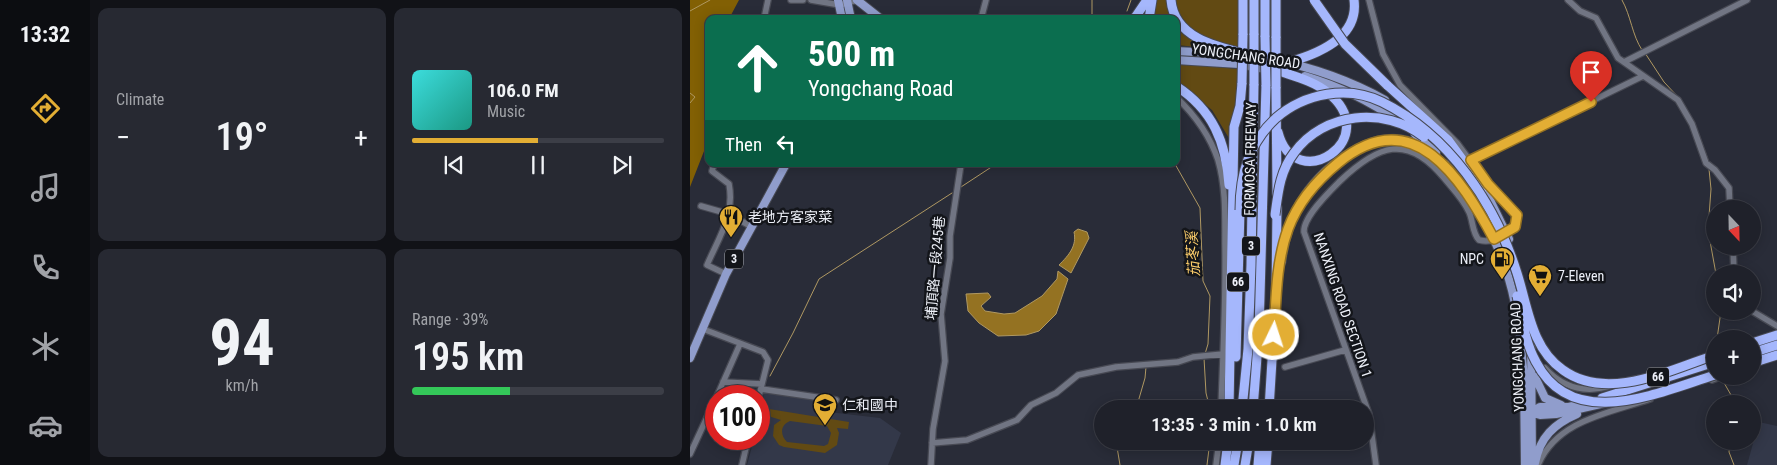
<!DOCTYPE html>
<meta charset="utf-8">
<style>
body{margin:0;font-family:"Roboto Condensed","Noto Sans TC",sans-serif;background:#272932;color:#f1f3f6;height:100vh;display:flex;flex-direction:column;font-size:19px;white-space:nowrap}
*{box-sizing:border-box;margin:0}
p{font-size:16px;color:#a1a3a8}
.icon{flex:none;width:28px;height:28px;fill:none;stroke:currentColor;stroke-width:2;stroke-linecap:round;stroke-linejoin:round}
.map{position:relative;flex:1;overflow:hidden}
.panel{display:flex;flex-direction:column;gap:8px;padding:8px;background:#111217;width:600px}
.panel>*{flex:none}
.hud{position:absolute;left:15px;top:15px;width:475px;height:152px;border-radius:10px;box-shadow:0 2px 12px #0003,0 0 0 1px #3c3e47;background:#0b6e4f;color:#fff;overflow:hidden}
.needle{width:32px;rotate:158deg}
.fabs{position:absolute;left:1016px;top:200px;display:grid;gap:10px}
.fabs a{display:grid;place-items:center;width:55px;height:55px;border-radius:50%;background:#1f212a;box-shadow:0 2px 12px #0003,0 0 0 1px #3c3e47;font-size:25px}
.speed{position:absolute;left:15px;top:385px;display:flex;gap:10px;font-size:25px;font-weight:700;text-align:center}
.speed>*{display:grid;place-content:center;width:65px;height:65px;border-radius:50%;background:#1f212a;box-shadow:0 2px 12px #0003,0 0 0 1px #3c3e47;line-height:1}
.speed .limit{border:8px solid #d22;background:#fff;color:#111}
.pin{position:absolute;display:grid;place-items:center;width:42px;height:42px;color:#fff;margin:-51px -21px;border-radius:50% 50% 50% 0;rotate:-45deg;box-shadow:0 0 5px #0007}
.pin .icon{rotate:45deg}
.me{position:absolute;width:55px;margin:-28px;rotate:4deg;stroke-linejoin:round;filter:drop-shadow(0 0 4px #0008)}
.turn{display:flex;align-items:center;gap:18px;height:105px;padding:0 20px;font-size:22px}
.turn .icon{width:65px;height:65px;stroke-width:2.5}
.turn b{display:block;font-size:35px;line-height:42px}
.then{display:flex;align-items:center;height:48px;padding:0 20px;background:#0003;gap:10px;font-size:19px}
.big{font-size:38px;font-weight:600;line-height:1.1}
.panel .card{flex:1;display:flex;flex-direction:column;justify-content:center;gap:8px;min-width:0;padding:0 18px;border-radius:10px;background:#272932}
.panel .dial{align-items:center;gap:0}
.dial b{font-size:65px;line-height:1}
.song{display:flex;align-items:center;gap:15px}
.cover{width:60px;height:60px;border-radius:8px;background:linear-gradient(135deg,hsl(180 70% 55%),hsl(170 70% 35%))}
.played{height:5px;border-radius:2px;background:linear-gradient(90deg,#e3ae34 50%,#3c3e47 50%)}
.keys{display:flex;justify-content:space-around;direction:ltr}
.heat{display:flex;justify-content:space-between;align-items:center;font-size:28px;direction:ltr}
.charge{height:8px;border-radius:4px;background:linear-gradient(90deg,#34c759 39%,#3c3e47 0)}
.panel .tiles{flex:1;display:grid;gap:8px;grid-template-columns:repeat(2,1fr)}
.trip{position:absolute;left:404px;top:400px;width:280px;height:50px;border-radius:25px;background:#1f212a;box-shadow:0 2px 12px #0003,0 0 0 1px #3c3e47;font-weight:600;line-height:50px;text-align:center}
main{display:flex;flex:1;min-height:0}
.tab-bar{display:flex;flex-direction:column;width:90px;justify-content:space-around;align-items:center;background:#0c0d11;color:#a1a3a8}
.tab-bar .icon{width:35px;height:35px}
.tab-bar .selected{color:#e3ae34}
.tab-bar b{font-size:22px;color:#f1f3f6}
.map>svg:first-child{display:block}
.built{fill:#333849}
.green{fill:#624a13;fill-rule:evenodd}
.forest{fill:#826004}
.water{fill:#947222;stroke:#af9862}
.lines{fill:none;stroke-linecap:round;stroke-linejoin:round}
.stream{stroke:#af9862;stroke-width:1}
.minor-casing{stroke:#474953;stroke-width:8}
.major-casing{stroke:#474953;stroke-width:10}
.highway-casing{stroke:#474953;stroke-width:11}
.minor{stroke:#717583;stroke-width:5.5}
.major{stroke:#909dcc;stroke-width:8}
.highway{stroke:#a5b7fc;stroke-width:9}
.highway-bridge-casing{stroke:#474953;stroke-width:11;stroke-linecap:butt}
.highway-bridge{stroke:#a5b7fc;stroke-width:9}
.route-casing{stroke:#947122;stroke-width:12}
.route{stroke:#e3ae34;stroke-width:9}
.labels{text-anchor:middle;stroke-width:5;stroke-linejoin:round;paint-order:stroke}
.shield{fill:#13151a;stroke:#acaeb5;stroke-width:1}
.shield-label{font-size:12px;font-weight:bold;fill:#edf0f8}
.street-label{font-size:14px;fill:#edf0f8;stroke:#13151a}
.poi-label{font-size:14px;fill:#edf0f8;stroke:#13151a;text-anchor:start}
.water-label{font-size:15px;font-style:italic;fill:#fbcc6a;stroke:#13151a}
</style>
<main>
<nav class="tab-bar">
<b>13:32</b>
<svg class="icon selected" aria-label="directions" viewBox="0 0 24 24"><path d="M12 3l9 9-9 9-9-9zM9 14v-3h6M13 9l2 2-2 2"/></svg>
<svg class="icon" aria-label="music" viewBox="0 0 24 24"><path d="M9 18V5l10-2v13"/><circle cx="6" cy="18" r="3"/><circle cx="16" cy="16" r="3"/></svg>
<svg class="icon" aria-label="phone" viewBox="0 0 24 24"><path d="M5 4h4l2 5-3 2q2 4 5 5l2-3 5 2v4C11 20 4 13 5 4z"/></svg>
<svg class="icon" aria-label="climate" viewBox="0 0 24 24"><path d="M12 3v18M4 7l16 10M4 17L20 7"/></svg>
<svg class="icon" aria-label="car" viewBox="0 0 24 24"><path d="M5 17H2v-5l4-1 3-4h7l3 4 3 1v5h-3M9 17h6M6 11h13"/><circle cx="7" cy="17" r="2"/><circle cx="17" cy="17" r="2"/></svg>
</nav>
<section class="panel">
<div class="tiles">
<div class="card"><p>Climate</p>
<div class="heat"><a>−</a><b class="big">19°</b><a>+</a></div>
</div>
<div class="card">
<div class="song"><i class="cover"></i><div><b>106.0 FM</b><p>Music</p></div></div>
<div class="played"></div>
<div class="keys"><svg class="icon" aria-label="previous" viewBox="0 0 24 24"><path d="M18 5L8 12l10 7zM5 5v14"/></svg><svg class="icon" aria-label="pause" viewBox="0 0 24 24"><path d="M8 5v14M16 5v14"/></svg><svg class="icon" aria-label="next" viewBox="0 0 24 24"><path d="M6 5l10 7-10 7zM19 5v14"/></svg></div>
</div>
<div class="card dial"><b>94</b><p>km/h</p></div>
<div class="card"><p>Range · 39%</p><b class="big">195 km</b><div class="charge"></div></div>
</div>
</section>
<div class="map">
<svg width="1087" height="465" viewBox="0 0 1087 465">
<rect width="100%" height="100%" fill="#292c38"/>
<!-- built -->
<path class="built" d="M75,390L131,399L130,411L190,418L211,433L198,465H57L64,439H69V419Z
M1069,422L1087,426V465H1057Z"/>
<!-- green -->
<path class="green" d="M465,0H478L484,19H462Z
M485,0H550L549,48C522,44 490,30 485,0Z
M486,23L517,46V48L486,45Z
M486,63L548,69V101L541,121L540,140L522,110L486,81Z
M79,409L159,422L158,429L147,428L149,433L147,445L135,453L94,447L89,445L83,436L84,425L91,420L78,416ZM100,421L137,426L141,433L138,444L134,446L97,442C90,435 90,425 100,421Z"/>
<!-- forest -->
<path class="forest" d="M0,0H49L41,15L31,19H19V79L14,105L16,146L0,187Z"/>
<!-- water -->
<path class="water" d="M388,229L397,232L399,238L381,273L369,265C379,255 387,246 384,232Z
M368,271L378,279L366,314L349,331L336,335L308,336L289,323L278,311L276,294L298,293L301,297L291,306L295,311L314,314L325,313L352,296L367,279Z"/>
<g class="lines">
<!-- stream -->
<path class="stream" d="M932,0C941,16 942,35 952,50
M0,11L20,0
M437,11L441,0
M402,19V0
M955,53L974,82L988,97
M0,93L5,97L0,103
M1010,138L1018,160
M485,164L510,208L513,281L520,296L518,344L515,354
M1019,169L1021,189L1018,230L1026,274
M271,187L306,164
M1027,339L1031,311
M514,358L516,393L520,409
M80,376L103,333L129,279L262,193
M1033,381L1041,395V404
M446,409L455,378L456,367
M426,441L430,465
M1040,441L1039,452L1044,465
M517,465L520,441"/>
<!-- minor casing -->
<g class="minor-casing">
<path id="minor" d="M101,0H113
M121,0L150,5L167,0
M679,0L693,54L710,85L767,143L798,185L825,211L828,219C824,233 803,244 789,240C782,233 783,220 779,212C773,199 763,189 754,178C717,133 688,145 650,181C639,192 613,217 614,232L679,414L686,465
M878,0L890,11L906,18L928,58L988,100L1002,124L1016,163L1025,170L1039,188L1040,209
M74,19L78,0
M291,19L296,0
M934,62L1057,0
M486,97C505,115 520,136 528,160C536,187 535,217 535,244C536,299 533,354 531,409
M781,160L953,76
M24,164L22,171L39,184C45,215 29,237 17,265L36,274
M11,206L39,214L62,227
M1043,246L1044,274
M1062,311L1087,326
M13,329L73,352L78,360L69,396
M595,367L655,350
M855,368C874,389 896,394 923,385
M1022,380L1033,376
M33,382L72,384
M71,389L146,400
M27,396L50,344
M15,422L26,423
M242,443L277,440L327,420L341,405L366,393L388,375L426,367L488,362L503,357L533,354
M0,454L26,398
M52,465L58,439
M241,465L243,429L255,361L251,314L260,258V236L271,164
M526,465L529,441
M848,465C867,420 919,413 960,399"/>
</g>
<!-- major casing -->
<g class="major-casing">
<path id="major" d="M148,0L152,19
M157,0L161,19
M167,0L191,19
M486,51L546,54
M560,55C609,63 652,76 695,100
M486,60L549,64L591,72
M615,76C648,86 680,101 708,121
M725,134L746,153
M755,164C789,203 815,252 825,304
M789,183L801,202L819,239
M828,317L834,377L835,465
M841,327L842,465
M0,358L36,274L96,164
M845,377L855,398L871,405
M839,412L850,415L866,414L915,403
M842,412L850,407H878L901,401
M845,463C850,437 864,424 887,414"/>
</g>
<!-- highway casing -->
<g class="highway-casing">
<path id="highway" d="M481,0C484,38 527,47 557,54
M564,0V35
M444,19L457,0
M459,19L462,0
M553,35V0
M575,37V0
M586,38V0
M599,62C628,54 669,37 664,0
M697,85L758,140L793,188
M486,86C523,110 536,142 539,185
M586,87L587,194
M588,132C605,198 696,138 637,92C625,82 607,77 592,72
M591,262C593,242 600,221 610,204C629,171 676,131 717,141C733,145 745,158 758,168
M1062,343L1087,335
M1062,353L1087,345
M546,357L550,210
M1062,363L1087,355
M912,398L1025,362
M539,409L544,127L550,106L552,83
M552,409L558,349L561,265L564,84
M563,409L569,331L576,85
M579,409L586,295L587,207
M535,465L538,441
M544,465L548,441
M555,465L559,441
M568,465L570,441
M576,465L578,441"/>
</g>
<!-- minor -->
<use href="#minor" class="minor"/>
<!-- major -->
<use href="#major" class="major"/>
<!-- highway -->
<use href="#highway" class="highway"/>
<!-- highway-bridge casing -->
<g class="highway-bridge-casing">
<path id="highway-bridge" d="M624,0L655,44L697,85
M564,35V84
M575,37L576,85
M552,83L553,35
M586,87V38
M550,210C550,174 559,143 586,118C615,93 658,85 692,102C759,135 805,203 827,273C838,307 841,348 873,370C917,402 980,370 1025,355
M585,215C588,193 590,171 604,153C633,112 695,106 734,137
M827,296C832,319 835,342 846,362C883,433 969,392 1025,375"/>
</g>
<!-- highway-bridge -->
<use href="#highway-bridge" class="highway-bridge"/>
</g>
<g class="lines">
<!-- route casing -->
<g class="route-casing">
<path id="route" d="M584,335C586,300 586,262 598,229C608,202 626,181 648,163C723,101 771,178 804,239L825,227L827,215L798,184L781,160L901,102"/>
</g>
<!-- route -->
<use href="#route" class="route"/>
</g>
<!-- icons -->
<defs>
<g id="restaurant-pin" transform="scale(1.25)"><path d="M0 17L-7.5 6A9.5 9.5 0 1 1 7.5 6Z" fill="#e3ae34" stroke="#13151a"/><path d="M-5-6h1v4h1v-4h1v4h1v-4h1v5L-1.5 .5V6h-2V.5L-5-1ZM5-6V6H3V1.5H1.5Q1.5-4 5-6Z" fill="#111"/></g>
<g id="fuel-pin" transform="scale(1.25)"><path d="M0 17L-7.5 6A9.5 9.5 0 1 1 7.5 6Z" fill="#e3ae34" stroke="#13151a"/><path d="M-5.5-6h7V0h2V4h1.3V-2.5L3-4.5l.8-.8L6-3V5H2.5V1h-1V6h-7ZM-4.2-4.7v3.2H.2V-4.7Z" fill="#111"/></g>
<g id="supermarket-pin" transform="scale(1.25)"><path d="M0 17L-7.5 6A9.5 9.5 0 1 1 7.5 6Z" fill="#e3ae34" stroke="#13151a"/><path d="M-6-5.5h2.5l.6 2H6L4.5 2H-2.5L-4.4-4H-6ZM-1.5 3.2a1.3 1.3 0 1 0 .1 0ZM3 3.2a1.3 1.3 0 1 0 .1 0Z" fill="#111"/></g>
<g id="school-pin" transform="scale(1.25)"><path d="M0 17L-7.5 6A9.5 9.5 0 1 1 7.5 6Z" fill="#e3ae34" stroke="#13151a"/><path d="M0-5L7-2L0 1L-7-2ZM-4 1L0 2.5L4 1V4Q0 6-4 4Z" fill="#111"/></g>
</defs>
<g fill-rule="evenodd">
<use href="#restaurant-pin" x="41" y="217"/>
<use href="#fuel-pin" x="812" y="259"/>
<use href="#supermarket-pin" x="850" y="276"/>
<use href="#school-pin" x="135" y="405"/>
</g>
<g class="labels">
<!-- shield labels -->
<g class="shield">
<rect x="552" y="236.5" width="18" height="19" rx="4"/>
<rect x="35" y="249.5" width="18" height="19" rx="4"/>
<rect x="537" y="272.5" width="22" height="19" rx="4"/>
<rect x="957" y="367.5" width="22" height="19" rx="4"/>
</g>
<g class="shield-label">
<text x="561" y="250">3</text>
<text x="44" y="263">3</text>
<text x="548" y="286">66</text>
<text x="968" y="381">66</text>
</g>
<!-- street labels -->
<g class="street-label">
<text transform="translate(556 56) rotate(8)" y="5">YONGCHANG ROAD</text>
<text transform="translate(560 159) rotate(-89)" y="5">FORMOSA FREEWAY</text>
<text transform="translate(245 268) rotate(-85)" y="5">埔頂路一段245巷</text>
<text transform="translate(653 305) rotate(71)" y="5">NANXING ROAD SECTION 1</text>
<text transform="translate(827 357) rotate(-92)" y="5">YONGCHANG ROAD</text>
</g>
<!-- poi labels -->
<g class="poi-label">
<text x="58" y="222">老地方客家菜</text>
<text x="794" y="264" text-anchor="end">NPC</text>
<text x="868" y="281">7-Eleven</text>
<text x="152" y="410">仁和國中</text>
</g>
<!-- water labels -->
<g class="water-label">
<text transform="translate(503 254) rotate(-93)" y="5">茄苳溪</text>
</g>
</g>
</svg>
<div class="fabs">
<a><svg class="needle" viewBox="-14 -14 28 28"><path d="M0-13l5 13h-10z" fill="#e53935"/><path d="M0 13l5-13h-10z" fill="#a1a3a8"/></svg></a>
<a><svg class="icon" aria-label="sound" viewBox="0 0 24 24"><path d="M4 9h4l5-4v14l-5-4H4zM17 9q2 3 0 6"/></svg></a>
<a>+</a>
<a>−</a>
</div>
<div class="speed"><div class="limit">100</div></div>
<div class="pin" style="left:901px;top:102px;background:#d93025"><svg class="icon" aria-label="arrive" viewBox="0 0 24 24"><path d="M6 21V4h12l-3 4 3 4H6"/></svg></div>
<svg class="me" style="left:584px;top:335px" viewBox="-20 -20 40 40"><circle r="17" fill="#e3ae34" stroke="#fff" stroke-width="3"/><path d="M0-11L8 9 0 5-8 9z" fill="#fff"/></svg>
<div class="trip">13:35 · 3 min · 1.0 km</div>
<div class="hud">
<div class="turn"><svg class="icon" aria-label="ahead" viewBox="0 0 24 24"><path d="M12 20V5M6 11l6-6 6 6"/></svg><div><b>500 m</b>Yongchang Road</div></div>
<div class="then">Then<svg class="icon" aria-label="left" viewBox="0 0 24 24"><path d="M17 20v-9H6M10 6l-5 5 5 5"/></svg></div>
</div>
</div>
</main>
